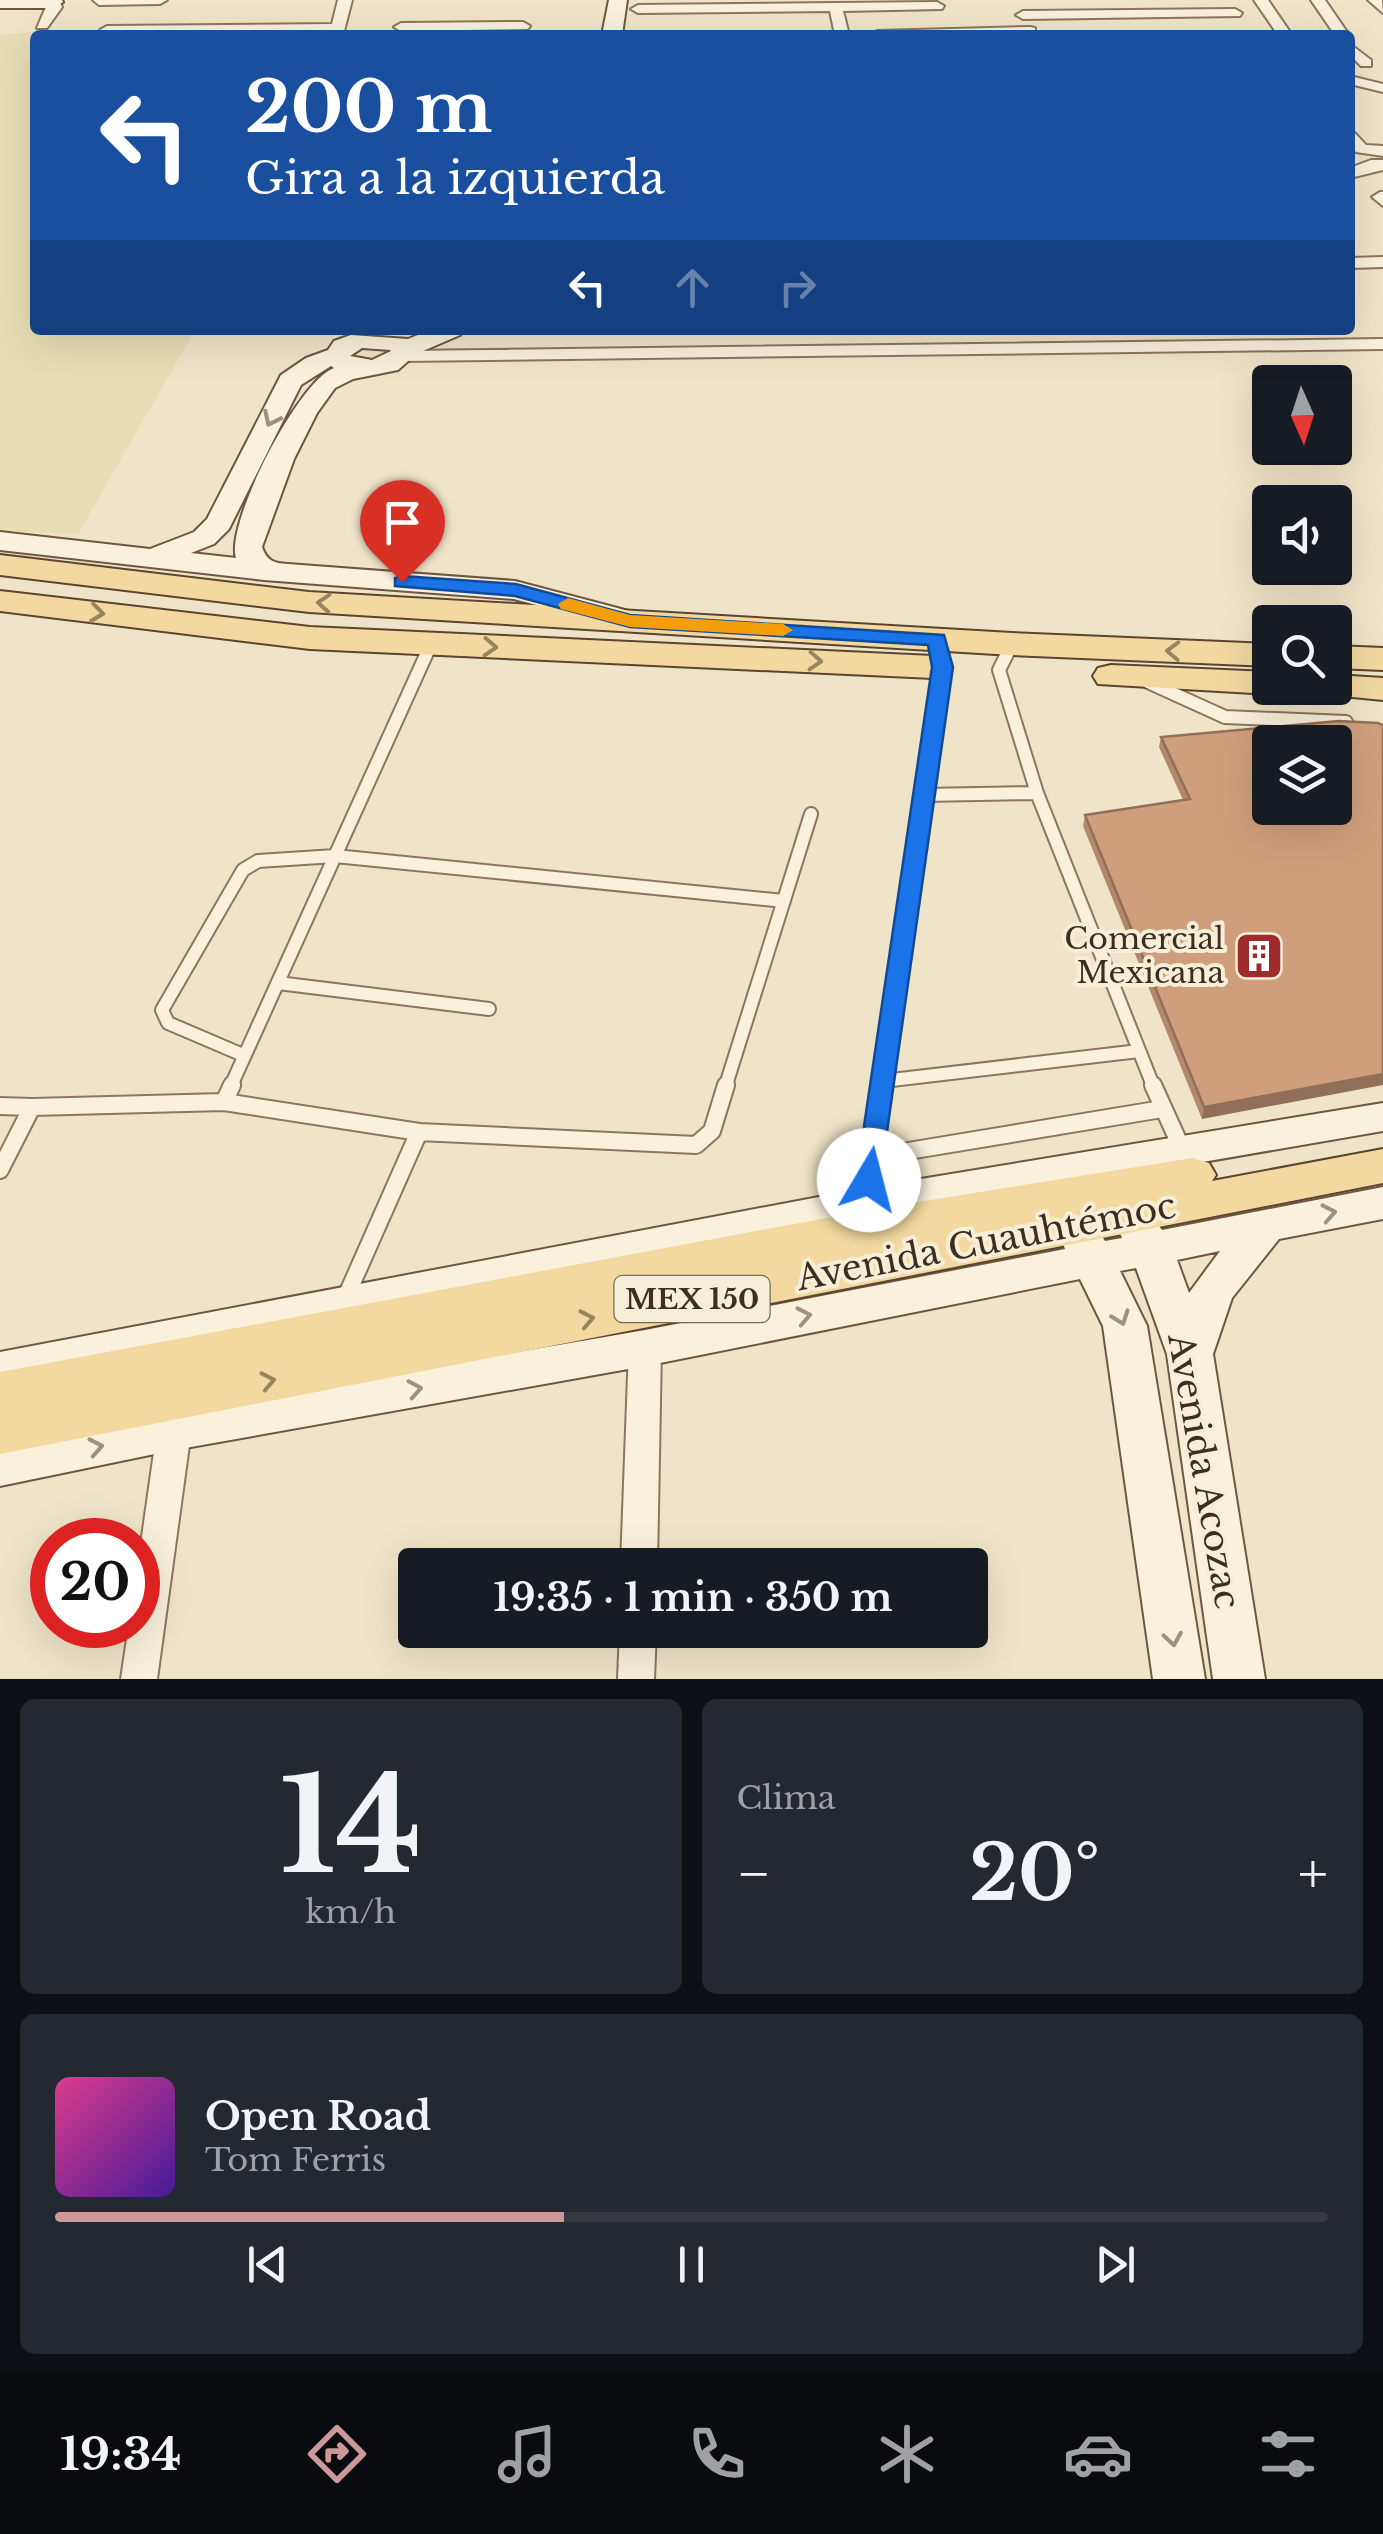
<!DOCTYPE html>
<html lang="es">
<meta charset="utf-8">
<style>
body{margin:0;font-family:"Libre Baskerville",serif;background:#242831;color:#f1f3f6;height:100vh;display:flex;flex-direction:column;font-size:38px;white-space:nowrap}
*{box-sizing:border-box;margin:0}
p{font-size:32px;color:#9ea1a6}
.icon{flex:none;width:55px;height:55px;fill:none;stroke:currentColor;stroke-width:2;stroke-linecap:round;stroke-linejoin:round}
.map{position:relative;height:1679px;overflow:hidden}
.side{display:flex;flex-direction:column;gap:20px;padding:20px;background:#0d0f14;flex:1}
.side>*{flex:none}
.top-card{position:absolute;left:30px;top:30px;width:1325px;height:305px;border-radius:10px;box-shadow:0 10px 40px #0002;background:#1a4fa0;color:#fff;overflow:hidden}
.needle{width:65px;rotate:177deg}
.buttons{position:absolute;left:1252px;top:365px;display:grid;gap:20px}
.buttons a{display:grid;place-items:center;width:100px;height:100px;border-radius:10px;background:#171b24;box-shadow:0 10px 40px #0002;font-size:50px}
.speed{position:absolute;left:30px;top:1518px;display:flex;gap:20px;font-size:50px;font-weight:700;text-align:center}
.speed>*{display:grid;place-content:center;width:130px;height:130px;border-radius:50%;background:#171b24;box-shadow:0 10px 40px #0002;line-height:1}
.speed .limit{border:15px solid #d22;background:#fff;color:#111}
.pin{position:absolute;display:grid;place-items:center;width:85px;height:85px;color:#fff;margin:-102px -42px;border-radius:50% 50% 50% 0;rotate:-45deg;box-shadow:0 0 10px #0007}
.pin .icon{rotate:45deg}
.me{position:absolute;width:110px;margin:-55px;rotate:8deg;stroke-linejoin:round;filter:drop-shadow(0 0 8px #0008)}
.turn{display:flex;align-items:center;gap:35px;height:210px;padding:0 50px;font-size:45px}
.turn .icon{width:130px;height:130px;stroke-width:2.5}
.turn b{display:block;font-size:70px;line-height:85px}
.lanes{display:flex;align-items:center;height:95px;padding:0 50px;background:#0003;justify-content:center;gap:50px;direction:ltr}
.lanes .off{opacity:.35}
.big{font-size:75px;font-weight:700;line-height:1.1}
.side .widget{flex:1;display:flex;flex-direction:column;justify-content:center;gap:15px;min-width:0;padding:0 35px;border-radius:15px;background:#242831}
.side .dial{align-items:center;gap:0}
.dial b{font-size:130px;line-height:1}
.song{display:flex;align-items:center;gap:30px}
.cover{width:120px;height:120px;border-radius:15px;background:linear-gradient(135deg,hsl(330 70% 55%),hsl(260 70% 35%))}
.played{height:10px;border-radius:5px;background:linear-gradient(90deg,#cc999b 40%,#363941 40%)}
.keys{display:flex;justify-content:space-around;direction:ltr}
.heat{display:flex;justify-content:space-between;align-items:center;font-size:55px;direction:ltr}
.side .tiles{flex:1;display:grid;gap:20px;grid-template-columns:1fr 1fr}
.widget:last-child{grid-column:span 2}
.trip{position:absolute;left:398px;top:1548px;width:590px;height:100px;border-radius:10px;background:#171b24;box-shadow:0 10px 40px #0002;font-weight:700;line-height:100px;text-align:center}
.tabs{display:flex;height:160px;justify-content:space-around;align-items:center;background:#090b0e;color:#9ea1a6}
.tabs .icon{width:70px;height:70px}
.tabs .on{color:#cc999b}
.tabs b{font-size:45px;color:#f1f3f6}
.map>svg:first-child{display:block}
.farmland{fill:#e6deb5}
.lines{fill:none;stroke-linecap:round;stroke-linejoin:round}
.lane-far1-casing{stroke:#8d765c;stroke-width:16}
.lane-casing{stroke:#8d765c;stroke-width:20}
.street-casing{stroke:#8d765c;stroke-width:4}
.secondary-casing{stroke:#6f573f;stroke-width:4}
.primary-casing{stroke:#5b4430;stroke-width:4}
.lane-far1{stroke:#faf1dc;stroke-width:12}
.lane{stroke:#faf1dc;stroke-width:16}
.street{fill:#faf1dc;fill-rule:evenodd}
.secondary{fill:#faf1dc;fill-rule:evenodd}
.primary{fill:#f3d9a0;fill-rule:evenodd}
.wall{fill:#b2896c}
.shaded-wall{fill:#916f58}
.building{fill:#cf9f7d;stroke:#916f58;stroke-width:2.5;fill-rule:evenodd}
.oneway{stroke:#9c907e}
.oneway2{stroke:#988460}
.route{fill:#1a73e8;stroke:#114b97;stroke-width:2.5}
.slow{fill:#f59e0b}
.labels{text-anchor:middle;stroke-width:8;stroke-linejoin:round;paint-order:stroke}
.shield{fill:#f7eed8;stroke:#756857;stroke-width:2.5}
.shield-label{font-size:28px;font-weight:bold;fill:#3d2e20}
.poi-label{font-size:30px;fill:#3d2e20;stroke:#f7eed8;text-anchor:end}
.near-street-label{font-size:35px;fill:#3d2e20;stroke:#f7eed8}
</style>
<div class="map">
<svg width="1383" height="1679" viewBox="0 0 1383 1679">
<rect width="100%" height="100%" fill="#f0e4c8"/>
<!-- farmland -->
<path class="farmland" d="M49,30V35H35V330H195L78,534L0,531V35Z"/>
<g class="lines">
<!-- lane-far1 casing -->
<g class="lane-far1-casing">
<path id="lane-far1" d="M1012,644L999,670L1037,793L1154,1088
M1148,682L1225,717L1346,722
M924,795L1037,793
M278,983L489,1009
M243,1055L168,1023L162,1010L243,870L258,861L335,856L784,901
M883,1081L1139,1051
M230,1088L431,644
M725,1088L811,814
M882,1088L943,667L937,640"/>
</g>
<!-- lane casing -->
<g class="lane-casing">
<path id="lane" d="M232,1085L224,1102L419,1132L345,1299
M1153,1085L1182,1149
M0,1106L32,1107L0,1170
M32,1107L224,1102
M419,1132L696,1145L712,1131L726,1085
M872,1157L1162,1109
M866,1201L883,1085"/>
</g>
<!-- street casing -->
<g class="street-casing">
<path id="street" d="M49,0H59L62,7L47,28H37Z
M93,0H167L160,4L99,5Z
M338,0H352L343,35L107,34L100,30L107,26L332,24Z
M1254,0H1268L1292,35H1278Z
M1311,0H1325L1349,35H1335Z
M1368,0H1382L1383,13Z
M937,2L944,6L942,9L843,11L849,35H835L830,11L638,13L631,9L638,5Z
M1235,9L1242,13L1240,16L1023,19L1016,15L1023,11Z
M523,22L530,26L528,29L401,31L394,27L401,23Z
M1030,27L1035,28V34L870,35L877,31Z
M1350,44L1371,60V66H1361L1350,55Z
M1350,76L1383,84V92L1350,84Z
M1350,128L1366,145L1383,146V156L1356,152L1350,144Z
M1371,160H1383V170L1350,178V168Z
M1380,192H1383V206L1372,197Z
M1383,257V267L1350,268V258Z
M1383,339V349L403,361L394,356L403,351Z
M645,1335L656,1339L661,1348L657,1565H621L629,1348L634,1339Z
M174,1417L186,1421L191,1431L157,1679H121L129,1625H138V1565L157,1431L162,1421Z
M620,1630H656L654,1679H618Z"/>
</g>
<!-- secondary casing -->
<g class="secondary-casing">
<path id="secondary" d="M0,0H62L63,2L54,8H0Z
M609,0H627L622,35H602Z
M430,330H463L460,335L416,354L398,370L353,379L335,388L317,413L294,459L262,547C267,561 274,563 288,564L515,581L640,614L644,621L640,628L629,630L514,599L264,580L0,550V532L150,549L194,532L207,519L281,375L306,358L328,350L334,341L351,335L408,339ZM362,348L390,350L391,351L372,360L350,356ZM331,366L334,368C298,381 225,524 236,558L191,553L214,544L229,529L301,385Z
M1383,1103V1131L866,1220L0,1388V1352L866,1188Z
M1383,1187V1219L1279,1239L1232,1298L1213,1354L1265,1679H1213L1167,1354L1136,1268L1120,1271L1147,1326L1205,1679H1153L1103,1326L1080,1279L645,1366L174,1450L0,1486V1446L174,1412L645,1330L1065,1249L1062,1241L1068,1230L1083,1225L1098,1230L1105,1241L1122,1238L1118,1229L1124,1218C1142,1212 1152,1214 1162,1230ZM1220,1251L1189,1293L1177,1260Z"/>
</g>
<!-- primary casing -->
<g class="primary-casing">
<path id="primary" d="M0,555L309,592L1012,633L1270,644V666L1012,655L309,612L0,575Z
M0,591L310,627L933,656L946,659L951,667L946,675L933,678L310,649L0,611Z
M1335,646L1383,648V670L1335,668Z
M1111,665L1270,672V688H1285L1270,694L1098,684L1093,676L1098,668Z
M1335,675L1383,678V700L1322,694L1318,688H1335Z
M1383,1149V1183L0,1454V1372L880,1208L1192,1158L1209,1163L1216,1175L1212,1181Z"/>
</g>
<!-- lane-far1 -->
<use href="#lane-far1" class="lane-far1"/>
<!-- lane -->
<use href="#lane" class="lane"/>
<!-- street -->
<use href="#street" class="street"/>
<!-- secondary -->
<use href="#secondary" class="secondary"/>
<!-- primary -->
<use href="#primary" class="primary"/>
</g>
<!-- wall -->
<path class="wall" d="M1383,725L1202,1119L1083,826L1085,815L1183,800L1159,747L1161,737Z"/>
<!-- shaded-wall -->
<path class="shaded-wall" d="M1383,1074V1085L1202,1119L1204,1107Z"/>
<!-- building -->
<path class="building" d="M1339,721L1378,723L1383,725V1074L1204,1107L1085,815L1190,799L1161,737ZM1270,742H1335V808H1270Z"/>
<!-- one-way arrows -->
<defs><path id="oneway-chevron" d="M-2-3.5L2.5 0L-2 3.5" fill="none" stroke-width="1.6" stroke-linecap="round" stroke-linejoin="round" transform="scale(2.5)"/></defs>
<g class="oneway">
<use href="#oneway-chevron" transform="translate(271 419) rotate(116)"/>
<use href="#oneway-chevron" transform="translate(1329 1213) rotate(-11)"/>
<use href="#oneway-chevron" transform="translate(804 1316) rotate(-11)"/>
<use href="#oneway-chevron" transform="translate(1121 1318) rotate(70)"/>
<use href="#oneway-chevron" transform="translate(415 1389) rotate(-10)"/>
<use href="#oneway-chevron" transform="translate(96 1447) rotate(-11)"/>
<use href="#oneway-chevron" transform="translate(1173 1639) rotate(81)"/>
</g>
<g class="oneway2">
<use href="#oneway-chevron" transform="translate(324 603) rotate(-176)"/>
<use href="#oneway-chevron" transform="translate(97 613) rotate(7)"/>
<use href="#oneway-chevron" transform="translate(490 647) rotate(3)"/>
<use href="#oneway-chevron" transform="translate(1173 651) rotate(-178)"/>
<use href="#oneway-chevron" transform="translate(815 661) rotate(3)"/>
<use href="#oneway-chevron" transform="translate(587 1319) rotate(-11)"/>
<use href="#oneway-chevron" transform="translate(268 1381) rotate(-11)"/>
</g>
<!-- route -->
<path class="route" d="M402,576L516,584L630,615L944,635L953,667L879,1188H860L856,1180L932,667L928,645L630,627L515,596L395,586V578Z"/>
<!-- slow -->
<path class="slow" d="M568,598L630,615L783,624L793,630L783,636L630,627L561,609L558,604Z"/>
<!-- icons -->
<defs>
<g id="building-square" transform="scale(2.5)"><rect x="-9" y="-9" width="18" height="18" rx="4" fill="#9e2a2b" stroke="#f7eed8"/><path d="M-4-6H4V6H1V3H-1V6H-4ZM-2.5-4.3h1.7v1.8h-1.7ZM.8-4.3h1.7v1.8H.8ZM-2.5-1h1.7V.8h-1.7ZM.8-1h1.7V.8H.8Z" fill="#fff"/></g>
</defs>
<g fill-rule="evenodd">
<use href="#building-square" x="1259" y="956"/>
</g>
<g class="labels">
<!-- shield labels -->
<rect class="shield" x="614.5" y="1276" width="155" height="46" rx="8"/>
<g class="shield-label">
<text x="692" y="1309">MEX 150</text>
</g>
<!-- poi labels -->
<g class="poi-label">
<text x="1224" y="949">Comercial<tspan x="1224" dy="34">Mexicana</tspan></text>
</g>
<!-- near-street labels -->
<g class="near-street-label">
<text transform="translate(986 1242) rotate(-11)" y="12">Avenida Cuauhtémoc</text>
<text transform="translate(1204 1471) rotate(80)" y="12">Avenida Acozac</text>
</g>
</g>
</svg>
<div class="buttons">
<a><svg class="needle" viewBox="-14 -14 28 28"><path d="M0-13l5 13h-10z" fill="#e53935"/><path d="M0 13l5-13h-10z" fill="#9ea1a6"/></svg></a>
<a><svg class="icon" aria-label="sound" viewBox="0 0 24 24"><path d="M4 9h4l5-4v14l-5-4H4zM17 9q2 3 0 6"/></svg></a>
<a><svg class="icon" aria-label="search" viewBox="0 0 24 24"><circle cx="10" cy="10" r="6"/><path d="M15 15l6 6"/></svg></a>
<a><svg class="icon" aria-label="layers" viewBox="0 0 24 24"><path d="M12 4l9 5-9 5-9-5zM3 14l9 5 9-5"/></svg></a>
</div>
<div class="speed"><div class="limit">20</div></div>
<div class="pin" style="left:402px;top:582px;background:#d93025"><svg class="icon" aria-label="arrive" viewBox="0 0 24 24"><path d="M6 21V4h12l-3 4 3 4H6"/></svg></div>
<svg class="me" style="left:869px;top:1180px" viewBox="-20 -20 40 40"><circle r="19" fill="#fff"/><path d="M0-13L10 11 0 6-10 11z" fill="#1a73e8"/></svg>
<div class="trip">19:35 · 1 min · 350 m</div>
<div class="top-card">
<div class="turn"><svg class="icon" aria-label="left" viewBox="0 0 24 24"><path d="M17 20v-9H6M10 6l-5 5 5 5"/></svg><div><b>200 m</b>Gira a la izquierda</div></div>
<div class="lanes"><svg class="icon" aria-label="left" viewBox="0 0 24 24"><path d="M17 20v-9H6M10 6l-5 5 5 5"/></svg><svg class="icon off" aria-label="ahead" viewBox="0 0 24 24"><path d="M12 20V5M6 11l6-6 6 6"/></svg><svg class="icon off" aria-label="right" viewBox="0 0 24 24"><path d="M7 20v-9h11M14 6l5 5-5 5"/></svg></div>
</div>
</div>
<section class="side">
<div class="tiles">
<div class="widget dial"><b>14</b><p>km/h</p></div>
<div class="widget"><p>Clima</p>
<div class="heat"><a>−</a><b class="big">20°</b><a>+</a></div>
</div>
<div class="widget">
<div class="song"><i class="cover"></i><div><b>Open Road</b><p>Tom Ferris</p></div></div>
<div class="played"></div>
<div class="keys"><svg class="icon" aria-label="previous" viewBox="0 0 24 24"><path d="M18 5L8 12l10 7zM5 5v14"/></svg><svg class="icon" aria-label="pause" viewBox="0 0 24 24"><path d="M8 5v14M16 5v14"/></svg><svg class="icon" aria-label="next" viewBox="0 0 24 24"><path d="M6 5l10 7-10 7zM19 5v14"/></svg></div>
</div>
</div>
</section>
<nav class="tabs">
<b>19:34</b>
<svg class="icon on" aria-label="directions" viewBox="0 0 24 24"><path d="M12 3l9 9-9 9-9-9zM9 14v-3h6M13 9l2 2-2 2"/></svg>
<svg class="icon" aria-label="music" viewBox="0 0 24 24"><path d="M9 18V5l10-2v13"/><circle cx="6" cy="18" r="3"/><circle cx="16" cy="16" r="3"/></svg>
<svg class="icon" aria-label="phone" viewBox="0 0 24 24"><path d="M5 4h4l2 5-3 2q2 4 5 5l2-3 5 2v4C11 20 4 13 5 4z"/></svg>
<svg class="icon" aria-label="climate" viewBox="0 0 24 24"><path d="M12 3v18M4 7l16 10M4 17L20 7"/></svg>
<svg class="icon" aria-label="car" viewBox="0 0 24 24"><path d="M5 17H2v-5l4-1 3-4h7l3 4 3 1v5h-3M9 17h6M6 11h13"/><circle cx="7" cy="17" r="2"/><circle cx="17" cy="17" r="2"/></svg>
<svg class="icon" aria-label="filters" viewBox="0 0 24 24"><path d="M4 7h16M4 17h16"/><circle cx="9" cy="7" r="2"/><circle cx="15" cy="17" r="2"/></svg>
</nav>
